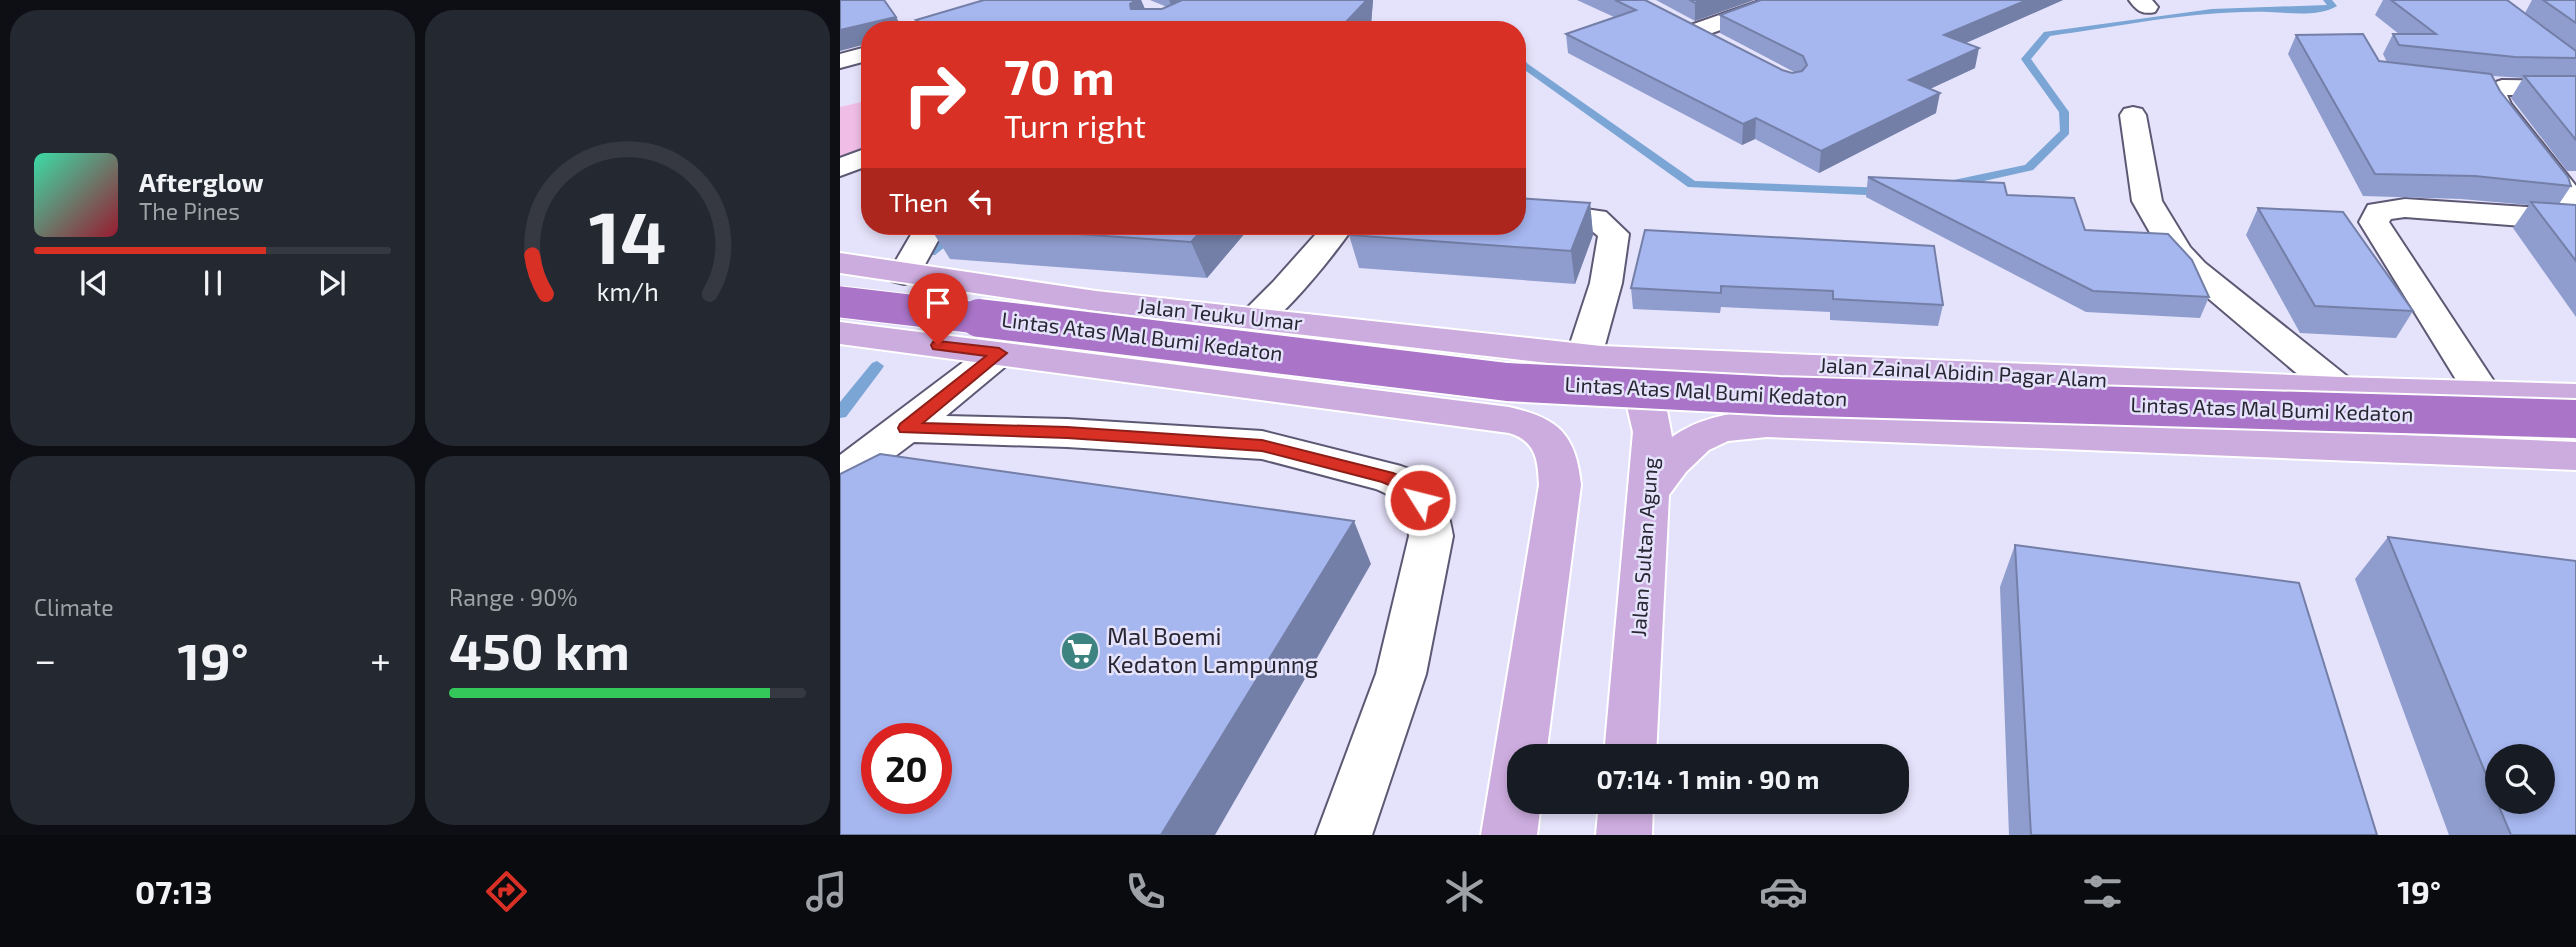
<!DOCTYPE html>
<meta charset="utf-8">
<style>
body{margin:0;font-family:"Exo 2",sans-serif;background:#242831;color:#f1f3f6;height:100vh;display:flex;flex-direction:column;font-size:26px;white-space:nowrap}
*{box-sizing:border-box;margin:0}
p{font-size:23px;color:#9ea1a6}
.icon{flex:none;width:38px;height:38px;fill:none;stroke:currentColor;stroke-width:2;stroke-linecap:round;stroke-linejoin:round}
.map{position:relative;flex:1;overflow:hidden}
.sheet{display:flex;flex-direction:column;gap:10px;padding:10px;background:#0d0f14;width:840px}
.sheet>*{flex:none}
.banner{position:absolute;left:21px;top:21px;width:665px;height:214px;border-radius:28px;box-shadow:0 4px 10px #0003;background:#d93025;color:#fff;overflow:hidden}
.buttons{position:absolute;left:1645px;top:744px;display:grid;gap:14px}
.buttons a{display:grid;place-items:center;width:70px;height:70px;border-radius:50%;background:#171b24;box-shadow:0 4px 10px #0003;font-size:35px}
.speed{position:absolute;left:21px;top:723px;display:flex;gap:14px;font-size:35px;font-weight:700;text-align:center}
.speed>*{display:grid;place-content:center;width:91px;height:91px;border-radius:50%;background:#171b24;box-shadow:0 4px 10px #0003;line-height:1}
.speed .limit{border:10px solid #d22;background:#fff;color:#111}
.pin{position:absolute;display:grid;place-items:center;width:60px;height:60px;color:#fff;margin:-72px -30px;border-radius:50% 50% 50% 0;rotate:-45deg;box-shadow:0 0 7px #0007}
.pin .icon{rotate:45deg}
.me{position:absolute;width:77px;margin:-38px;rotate:306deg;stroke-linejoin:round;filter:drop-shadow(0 0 5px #0008)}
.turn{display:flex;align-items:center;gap:24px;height:147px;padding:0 28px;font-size:32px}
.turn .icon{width:91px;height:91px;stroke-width:2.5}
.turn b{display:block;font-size:49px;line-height:60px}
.then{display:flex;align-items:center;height:66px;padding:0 28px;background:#0003;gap:14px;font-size:26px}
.big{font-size:52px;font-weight:700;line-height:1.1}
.sheet .widget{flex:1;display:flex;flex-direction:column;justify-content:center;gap:10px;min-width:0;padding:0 24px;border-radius:28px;background:#242831}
.sheet .dial{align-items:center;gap:0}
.dial svg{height:182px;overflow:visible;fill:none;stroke:#363941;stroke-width:7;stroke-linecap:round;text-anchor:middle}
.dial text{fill:#f1f3f6;stroke:none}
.song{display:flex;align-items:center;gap:21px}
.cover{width:84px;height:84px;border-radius:10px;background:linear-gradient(135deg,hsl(160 70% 55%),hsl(350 70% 35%))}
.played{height:7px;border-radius:4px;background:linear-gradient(90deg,#d93025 65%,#363941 65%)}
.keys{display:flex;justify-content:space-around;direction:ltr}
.heat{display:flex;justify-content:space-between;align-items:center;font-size:38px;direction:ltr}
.charge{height:10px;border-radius:5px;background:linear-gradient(90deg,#34c759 90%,#363941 0)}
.sheet .tiles{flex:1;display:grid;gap:10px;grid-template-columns:repeat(2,1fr)}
.trip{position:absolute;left:667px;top:744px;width:402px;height:70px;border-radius:28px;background:#171b24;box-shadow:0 4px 10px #0003;font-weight:700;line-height:70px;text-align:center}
.menu{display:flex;height:112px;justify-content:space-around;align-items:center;background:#090b0e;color:#9ea1a6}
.menu .icon{width:49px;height:49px}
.menu .selected{color:#d93025}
.menu b{font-size:32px;color:#f1f3f6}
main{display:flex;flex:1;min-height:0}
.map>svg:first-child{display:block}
.green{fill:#f0bde6}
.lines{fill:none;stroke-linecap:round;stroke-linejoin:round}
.stream{fill:#7aa5d4;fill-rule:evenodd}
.minor-casing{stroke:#5d5873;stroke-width:4}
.major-casing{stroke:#fff;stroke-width:4}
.minor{fill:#fff;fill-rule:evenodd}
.major{fill:#ccacde;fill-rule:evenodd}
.highway-bridge-far1-casing{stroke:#fff;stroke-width:33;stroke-linecap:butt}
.highway-bridge-casing{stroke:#fff;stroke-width:42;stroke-linecap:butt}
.highway-bridge-far1{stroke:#aa74c8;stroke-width:31}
.highway-bridge{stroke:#aa74c8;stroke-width:38}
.wall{fill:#8f9dce}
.shaded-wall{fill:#747fa7}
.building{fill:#a6b6ef;stroke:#747fa7;stroke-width:2;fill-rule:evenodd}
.route{fill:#d93025;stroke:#8d1f18;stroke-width:2}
.labels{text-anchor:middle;stroke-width:5;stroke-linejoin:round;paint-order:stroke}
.street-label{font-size:21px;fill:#282632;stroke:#e5e2fb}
.near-poi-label{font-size:24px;fill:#282632;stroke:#e5e2fb;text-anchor:start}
</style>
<main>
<section class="sheet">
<div class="tiles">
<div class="widget">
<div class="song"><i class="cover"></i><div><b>Afterglow</b><p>The Pines</p></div></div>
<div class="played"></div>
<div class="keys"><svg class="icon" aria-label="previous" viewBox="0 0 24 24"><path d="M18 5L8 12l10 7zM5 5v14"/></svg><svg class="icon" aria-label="pause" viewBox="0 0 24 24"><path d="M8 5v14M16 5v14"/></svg><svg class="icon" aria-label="next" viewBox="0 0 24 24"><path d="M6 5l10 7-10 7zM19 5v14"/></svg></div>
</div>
<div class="widget dial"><svg viewBox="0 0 100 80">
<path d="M14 69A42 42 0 1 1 86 69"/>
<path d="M14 69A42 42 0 0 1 8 52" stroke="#d93025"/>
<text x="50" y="56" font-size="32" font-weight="700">14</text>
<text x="50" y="72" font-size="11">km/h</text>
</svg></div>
<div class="widget"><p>Climate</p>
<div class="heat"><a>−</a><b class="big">19°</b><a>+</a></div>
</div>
<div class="widget"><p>Range · 90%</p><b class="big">450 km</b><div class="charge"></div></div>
</div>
</section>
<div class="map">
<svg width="1736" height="835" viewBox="0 0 1736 835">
<rect width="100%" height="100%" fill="#e5e2fb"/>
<!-- green -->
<path class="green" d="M30,100V152L0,165V107Z"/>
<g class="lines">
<!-- stream -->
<path class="stream" d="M1483,0H1492L1497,6C1479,17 1450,13 1429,12C1356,10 1282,26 1210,36L1191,59L1229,112V134L1193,170L1104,190L1098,186L1104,182L1185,165L1220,131L1219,112L1181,59L1204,32L1372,9L1487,5Z
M677,52L688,64L855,181L1048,188L1054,192L1048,196L848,187L682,68L677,62Z
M117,226H131L95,255H85V249Z
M37,361L44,366L42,369L6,417L0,418V402L32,363Z"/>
<!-- minor casing -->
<g class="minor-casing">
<path id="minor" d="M922,0H953L950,5L861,37H845L842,32L845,27Z
M1289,0H1312L1318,7L1315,12C1302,15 1296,10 1289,0Z
M30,46V60L0,68V54Z
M1662,80L1736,81V95H1667L1671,104L1736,186V224L1721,229L1565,217L1551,219L1549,222L1663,395L1657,404L1644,408L1631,404L1519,222L1528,205L1565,199L1719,209L1715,198L1646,105L1640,91L1644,86Z
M1293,107L1302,109L1306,115L1322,201L1350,247L1365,263L1513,381L1519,390L1513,399L1500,403L1487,399L1343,277L1321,252L1292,201L1280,115L1284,109Z
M30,147V165L0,176V158Z
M677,199L766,212L789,234L782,283L762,356L757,364L744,368L731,364L726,356L750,283L758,236L746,226L677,217Z
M76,226H106L76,281L64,284L52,281L48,274Z
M483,226H514C500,247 444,319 423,326C415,329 410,328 402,326L397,318L433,282Z
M159,341L172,345L177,353L172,361L106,416L227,419L422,431L561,466C568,469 577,471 583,475C601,487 610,516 613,536L586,674L532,835H476L536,674L569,536C567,509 562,500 536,489L422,459L227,447L74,442L14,487L0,491V455L146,345Z"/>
</g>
<!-- major casing -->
<g class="major-casing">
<path id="major" d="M0,253L256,291L761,346L1500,377L1736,384V410L1500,403L803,372L826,405L832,437C860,417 894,412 927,409L1736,442V470L927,437L888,441L869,450L846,472L829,495L816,756H764L793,432L785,398L759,369L256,311L0,273Z
M0,322L669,407C718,418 736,434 741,485L706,756H679V802H701L697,835H641L699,485C698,460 696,441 669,433L0,344Z
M759,802H813L812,835H756Z"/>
</g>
<!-- minor -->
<use href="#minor" class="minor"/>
<!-- major -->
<use href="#major" class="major"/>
<!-- highway-bridge-far1 casing -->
<g class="highway-bridge-far1-casing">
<path id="highway-bridge-far1" d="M0,302L155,320"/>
</g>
<!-- highway-bridge casing -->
<g class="highway-bridge-casing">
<path id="highway-bridge" d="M139,318L667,382L939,396L1736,419"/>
</g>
<!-- highway-bridge-far1 -->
<use href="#highway-bridge-far1" class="highway-bridge-far1"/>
<!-- highway-bridge -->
<use href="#highway-bridge" class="highway-bridge"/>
</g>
<!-- wall -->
<path class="wall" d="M144,0H301L305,9H322L327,7L310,0H533L531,25L527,30H81L76,20Z
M737,0H805L942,70L952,73L954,72L880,33V15L921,0H1223L1126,43L1135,68L1090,89L1096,113L979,173L915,139L902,145L728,53L726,34L774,17Z
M816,0H914L855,21Z
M1543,0H1667L1685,13L1692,0H1736V171H1727L1671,98L1683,78L1653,76L1660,91L1731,186L1719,204L1736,205V317L1673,228L1689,205L1621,199L1523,196L1448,54L1456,35L1539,61L1547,62L1543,54L1553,34H1559L1535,15Z
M1028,177L1167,195L1245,230L1369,297L1360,318L1246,312L1026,197Z
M750,203L753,235L735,284L519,268L509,235Z
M1418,208L1573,311L1556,338L1460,333L1406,235Z
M89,226H411L367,278L110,259Z
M805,230L1103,305L1098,326L990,320V312L881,307L880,313L793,309L791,288Z
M1548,537L1736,835H1609L1515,579Z
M1175,545L1537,835H1169L1160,587Z"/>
<!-- shaded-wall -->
<path class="shaded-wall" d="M296,0H301L310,21L299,28L290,4Z
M329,0H353L333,9Z
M525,0H533L531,25L527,30H477Z
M862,0H914L855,21V3Z
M1187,0H1223L1101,54L1104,35Z
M56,17L64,30H30V43L0,51V30Z
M1139,48L1135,68L1066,100L1069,80Z
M1100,93L1096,113L979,173L981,151Z
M916,118L915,139L902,145L903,124Z
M750,203L753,235L735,284L731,251Z
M366,226H411L367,278L351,242Z
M514,521L531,564L375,835H321Z"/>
<!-- building -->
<path class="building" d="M0,0H44L56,17L0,30Z
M144,0H296L290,4L291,9H322L342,0H525V2L506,22L477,30H94L76,20Z
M775,0H805L942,70L952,73L962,71L967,65L963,56L880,15L921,0H1187L1104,35L1139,48L1069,80L1100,93L981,151L916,118L903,124L726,34L796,10Z
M850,0H862L855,3Z
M1551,0H1667L1736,51V58L1675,57L1559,45L1553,34H1596Z
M1703,0H1736V23Z
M1523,34L1539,61L1651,74L1660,91L1728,177L1731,186L1635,176L1535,174L1456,35Z
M1684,76H1736V140Z
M1028,177L1164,183L1167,195L1234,198L1245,230L1328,234L1352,260L1369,297L1253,291Z
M677,198L750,203L731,251L509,235L515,226H677Z
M1691,202L1736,205V261Z
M1418,208L1503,212L1573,311L1475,306Z
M121,226H366L351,242Z
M805,230L1094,246L1103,305L993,299V291L881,286V293L791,288Z
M40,454L514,521L321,835H0V474ZM37,738H96V798H37Z
M1548,537L1736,561V835H1671L1657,802H1703V756H1657V801Z
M1175,545L1459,583L1537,835H1191Z"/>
<!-- route -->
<path class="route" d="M98,341L159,348L167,353L83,423L227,427L422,440L553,473L575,482L589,500L586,504H574L563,491L542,482L422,451L227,438L60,432L58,428L60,424L146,356L93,349L91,345L93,342Z"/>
<!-- icons -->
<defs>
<g id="supermarket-disc" transform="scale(2.0125)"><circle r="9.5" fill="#3d8480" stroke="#e5e2fb"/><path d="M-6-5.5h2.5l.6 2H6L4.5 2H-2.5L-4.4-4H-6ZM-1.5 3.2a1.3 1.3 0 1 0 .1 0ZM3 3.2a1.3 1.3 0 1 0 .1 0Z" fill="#fff"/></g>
</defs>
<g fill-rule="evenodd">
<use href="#supermarket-disc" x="240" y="651"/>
</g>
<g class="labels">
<!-- street labels -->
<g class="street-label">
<text transform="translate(380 315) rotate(6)" y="7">Jalan Teuku Umar</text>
<text transform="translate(302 337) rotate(7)" y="7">Lintas Atas Mal Bumi Kedaton</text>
<text transform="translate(1123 373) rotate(3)" y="7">Jalan Zainal Abidin Pagar Alam</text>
<text transform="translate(866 392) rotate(3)" y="7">Lintas Atas Mal Bumi Kedaton</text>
<text transform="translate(1432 410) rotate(2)" y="7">Lintas Atas Mal Bumi Kedaton</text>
<text transform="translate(805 547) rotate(-86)" y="7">Jalan Sultan Agung</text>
</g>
<!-- near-poi labels -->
<g class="near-poi-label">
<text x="267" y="645">Mal Boemi<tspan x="267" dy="28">Kedaton Lampunng</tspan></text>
</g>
</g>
</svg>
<div class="buttons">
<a><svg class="icon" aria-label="search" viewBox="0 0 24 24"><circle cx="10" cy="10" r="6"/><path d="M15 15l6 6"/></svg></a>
</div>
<div class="speed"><div class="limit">20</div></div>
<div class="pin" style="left:98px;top:345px;background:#d93025"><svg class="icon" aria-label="arrive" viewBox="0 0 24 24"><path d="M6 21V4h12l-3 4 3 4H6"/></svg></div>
<svg class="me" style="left:580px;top:500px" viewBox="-20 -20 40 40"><circle r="17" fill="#d93025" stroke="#fff" stroke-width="3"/><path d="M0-11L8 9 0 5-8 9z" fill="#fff"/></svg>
<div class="trip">07:14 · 1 min · 90 m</div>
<div class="banner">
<div class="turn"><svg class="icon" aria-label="right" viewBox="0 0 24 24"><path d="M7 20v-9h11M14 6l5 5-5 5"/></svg><div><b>70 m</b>Turn right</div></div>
<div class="then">Then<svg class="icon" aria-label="left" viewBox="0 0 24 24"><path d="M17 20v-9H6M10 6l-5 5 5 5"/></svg></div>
</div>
</div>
</main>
<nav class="menu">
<b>07:13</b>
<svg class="icon selected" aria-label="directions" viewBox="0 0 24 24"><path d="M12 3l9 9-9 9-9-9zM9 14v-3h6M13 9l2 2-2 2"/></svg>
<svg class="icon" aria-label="music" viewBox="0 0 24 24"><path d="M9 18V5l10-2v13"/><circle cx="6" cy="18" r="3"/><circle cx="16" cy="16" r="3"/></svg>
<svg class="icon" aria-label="phone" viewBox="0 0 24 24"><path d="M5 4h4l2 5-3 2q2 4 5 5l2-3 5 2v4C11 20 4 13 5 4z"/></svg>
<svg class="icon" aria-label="climate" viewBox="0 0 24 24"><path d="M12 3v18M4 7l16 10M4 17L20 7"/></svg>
<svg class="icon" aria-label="car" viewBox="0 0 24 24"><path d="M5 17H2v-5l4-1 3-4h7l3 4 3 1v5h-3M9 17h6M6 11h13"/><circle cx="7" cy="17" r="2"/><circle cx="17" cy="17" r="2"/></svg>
<svg class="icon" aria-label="filters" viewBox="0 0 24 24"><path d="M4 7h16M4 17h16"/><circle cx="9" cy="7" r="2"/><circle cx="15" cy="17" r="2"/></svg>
<b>19°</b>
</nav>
